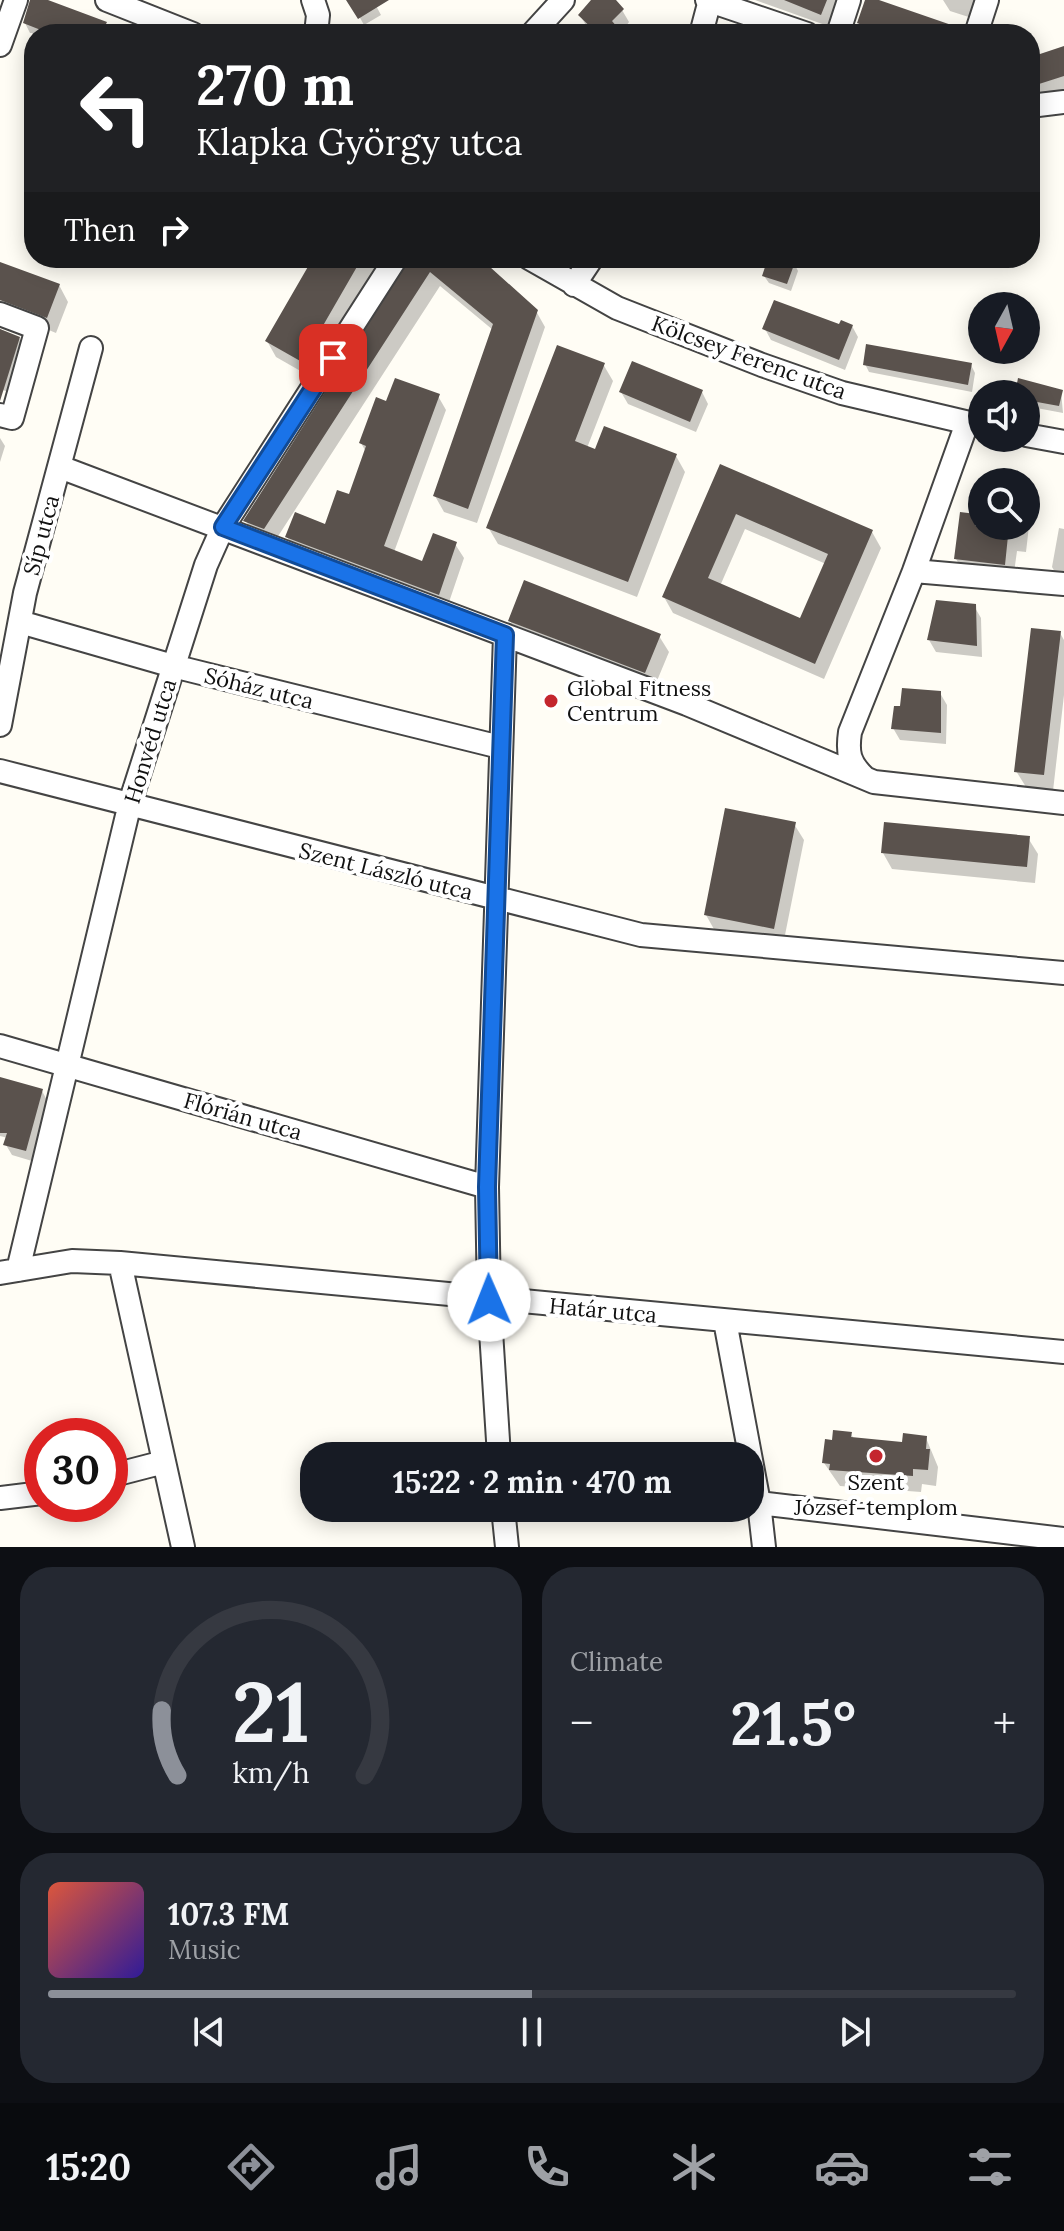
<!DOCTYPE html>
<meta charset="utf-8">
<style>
body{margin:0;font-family:Lora,serif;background:#242831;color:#f1f3f6;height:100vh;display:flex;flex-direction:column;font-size:30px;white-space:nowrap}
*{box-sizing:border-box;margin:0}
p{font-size:26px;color:#9ea1a6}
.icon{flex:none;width:44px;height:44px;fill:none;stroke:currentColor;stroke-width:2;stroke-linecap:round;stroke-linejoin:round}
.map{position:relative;height:1547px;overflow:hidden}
.drawer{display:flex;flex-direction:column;gap:20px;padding:20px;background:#0d0f14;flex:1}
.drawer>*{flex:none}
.hud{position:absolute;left:24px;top:24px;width:1016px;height:244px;border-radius:32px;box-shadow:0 4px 20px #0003;background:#202124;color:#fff;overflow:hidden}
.needle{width:52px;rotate:188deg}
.buttons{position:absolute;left:968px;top:292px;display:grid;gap:16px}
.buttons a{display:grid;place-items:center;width:72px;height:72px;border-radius:50%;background:#171b24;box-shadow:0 4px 20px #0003;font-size:40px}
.speed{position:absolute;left:24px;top:1418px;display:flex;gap:16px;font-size:40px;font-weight:700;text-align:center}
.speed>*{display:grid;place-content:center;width:104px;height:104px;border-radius:50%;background:#171b24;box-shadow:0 4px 20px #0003;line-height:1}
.speed .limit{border:12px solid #d22;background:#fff;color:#111}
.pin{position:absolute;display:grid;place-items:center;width:68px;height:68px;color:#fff;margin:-34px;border-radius:16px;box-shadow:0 4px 12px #0006}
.me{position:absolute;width:88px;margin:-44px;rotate:359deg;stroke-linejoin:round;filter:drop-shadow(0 0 6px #0008)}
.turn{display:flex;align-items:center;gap:28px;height:168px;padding:0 40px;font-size:36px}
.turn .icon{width:104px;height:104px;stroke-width:2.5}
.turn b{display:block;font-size:56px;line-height:68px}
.then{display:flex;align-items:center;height:76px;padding:0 40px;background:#0003;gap:16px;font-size:30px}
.big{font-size:60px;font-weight:700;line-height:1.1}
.drawer .widget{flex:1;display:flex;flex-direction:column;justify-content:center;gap:12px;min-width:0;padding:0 28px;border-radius:32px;background:#242831}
.drawer .dial{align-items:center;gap:0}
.dial svg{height:208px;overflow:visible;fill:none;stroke:#363941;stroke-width:7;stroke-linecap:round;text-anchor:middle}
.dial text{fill:#f1f3f6;stroke:none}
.song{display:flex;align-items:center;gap:24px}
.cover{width:96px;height:96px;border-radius:12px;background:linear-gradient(135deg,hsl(10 70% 55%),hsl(250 70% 35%))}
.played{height:8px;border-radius:4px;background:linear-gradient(90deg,#8c9099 50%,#363941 50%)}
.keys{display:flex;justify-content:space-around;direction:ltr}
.heat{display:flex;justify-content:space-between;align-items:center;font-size:44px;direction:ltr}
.drawer .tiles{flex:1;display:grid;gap:20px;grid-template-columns:1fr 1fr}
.widget:last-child{grid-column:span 2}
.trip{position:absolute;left:300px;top:1442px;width:464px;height:80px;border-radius:32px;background:#171b24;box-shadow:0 4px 20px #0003;font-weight:700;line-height:80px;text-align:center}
.dock{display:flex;height:128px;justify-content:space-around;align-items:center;background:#090b0e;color:#9ea1a6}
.dock .icon{width:56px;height:56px}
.dock .selected{color:#8c9099}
.dock b{font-size:36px;color:#f1f3f6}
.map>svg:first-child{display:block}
.shadow{fill:#0003;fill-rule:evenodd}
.building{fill:#5a524d;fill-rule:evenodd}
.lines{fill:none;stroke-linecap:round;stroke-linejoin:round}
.minor-casing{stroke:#444;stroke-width:26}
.minor{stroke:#fff;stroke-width:22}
.route-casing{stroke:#114b97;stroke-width:20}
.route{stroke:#1a73e8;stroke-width:14}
.poi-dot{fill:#c4262e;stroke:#fff;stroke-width:3}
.labels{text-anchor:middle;stroke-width:8;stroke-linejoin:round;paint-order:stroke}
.street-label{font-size:22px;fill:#111;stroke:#fff}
.poi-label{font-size:22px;fill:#111;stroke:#fff;text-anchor:start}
</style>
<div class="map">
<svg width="1064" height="1547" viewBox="0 0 1064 1547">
<rect width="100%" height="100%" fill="#fffdf5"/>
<!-- shadow -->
<path class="shadow" d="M31,0H43L105,24L111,34L30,33L25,23Z
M350,0H373L381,15L364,25Z
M594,0H613L622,10L629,22L620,34H594L587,27L580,15Z
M755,0H837L828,26Z
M867,0H873L959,34H865L859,23Z
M943,0H984L978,20L950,11Z
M1064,48V90L1046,95L1030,90V53L1040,57Z
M315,258H380L311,377L276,357L267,341Z
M410,258H477L536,311L545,327L477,523L444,512L435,496L493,330L440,286L273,544L254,537L246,521Z
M561,258H575L572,264Z
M770,258L794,263L798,271L791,291L769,283L764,276Z
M862,258H876L874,263Z
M0,264L59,285L68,302L56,333L15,316L0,319Z
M852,326L858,337L845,370L771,340L765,329Z
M0,329L19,338L26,350L14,394L0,389Z
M603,364L613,381L587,448L596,452L676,456L685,472L637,597L498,544L488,527Z
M865,364L971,365L975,373L972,392L869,372Z
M1061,391L1063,413L1026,406V394H1017Z
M621,392H702L708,404L696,432L628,404Z
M438,396L446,410L394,552L423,563L455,544L464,558L447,608L295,551L287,537L326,526L350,497L366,452L361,443Z
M0,438L5,446L0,462Z
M721,466L872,532L881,548L824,679L673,613L664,597ZM745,529L826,564L801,621L720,586Z
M996,472L1024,475L1033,491L1026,552L1017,551L1013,580L966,575L956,559L961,514L982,516V526H1026V482H995Z
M1059,528L1064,529V579H1059L1052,567Z
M974,606L981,618L982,657L936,652L929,640Z
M510,621L659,636L669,652L654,688L519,637Z
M1060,633L1064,640V695L1053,791L1026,787L1016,771Z
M940,693L947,705L946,744L900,740L893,728Z
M794,824L804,840L783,945L715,931L706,915Z
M1028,838L1038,854L1035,883L892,869L883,853Z
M0,1078L42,1091L48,1102L32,1161L12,1155L6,1145L8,1138L0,1136Z
M851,1434L854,1439L904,1444L926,1438L938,1467L936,1486L922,1484L921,1492L840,1486L824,1463L834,1442Z"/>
<!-- building -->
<path class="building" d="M30,0H48L107,22L101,34H51L23,23Z
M346,0H389L358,19Z
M591,0H616L624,9L612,21L623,34H598L578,15Z
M784,0H827L821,15Z
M865,0H879L963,29L962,34H886L857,23Z
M1064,46V76L1039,84L1030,81V51L1040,54Z
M313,258H362L302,362L265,341Z
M410,258H480L538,310L468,509L433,496L493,324L430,272L264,529L243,521Z
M768,258L795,262L787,284L762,276Z
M0,262L60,284L47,318L0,300Z
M774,300L839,324L841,320L853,325L839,360L762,329Z
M0,329L20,337L0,401Z
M866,344L972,363L968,385L863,365Z
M557,345L605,363L575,441L595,449L604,426L677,454L628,582L486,528Z
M632,361L703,390L690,422L619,392Z
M395,378L440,394L384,546L422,561L433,533L457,542L439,595L285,537L295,512L325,524L337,490L349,494L366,446L359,443L376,397L386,401Z
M1018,378L1063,390L1059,406L1026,400V394H1015Z
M720,464L873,530L815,664L662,597ZM736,514L828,554L800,618L708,578Z
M960,512L976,514L975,526H1009L1005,565L954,559Z
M524,580L661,634L645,673L508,621Z
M936,600L976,604L977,646L927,640Z
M1031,628L1061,631L1044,775L1014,772Z
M902,688L941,691V733L891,729L894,706H900Z
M725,808L796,822L774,929L704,915Z
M884,822L1030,836L1027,867L881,853Z
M0,1077L43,1089L26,1151L3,1145L7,1133H0Z
M833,1430L852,1432L851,1437L902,1442L903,1433L927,1436L926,1449H930L928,1470L913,1469V1476L829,1470L830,1464L822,1463L825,1439L832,1440Z"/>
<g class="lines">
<!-- minor casing -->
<g class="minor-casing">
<path id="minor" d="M107,0L193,34
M313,0L318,15L316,34
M707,0L807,34
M532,34L563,0
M701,34L710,0
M838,34L849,0
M976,34L987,0
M0,45L16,0
M1030,106L1064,102
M529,258L617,308L762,365L842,393L982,426
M574,285L592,258
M0,314L37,328L12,418L0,415
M1026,435L1064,442
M60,467L687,704L874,782L1064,803
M914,571L1064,584
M20,622L173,666L500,747
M0,725L25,593L91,348
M0,771L641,935L1064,973
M865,778C849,763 847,753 850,732L914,571L967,423
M0,1046L487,1187
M120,1263L183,1547
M18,1270L130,803L206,565L223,527L396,258
M0,1273L72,1261L120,1263L1064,1352
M725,1321L759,1503L764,1547
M499,1456L489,1300L487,1187L505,635
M110,1476L164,1462
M0,1498L42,1493
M759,1503L1064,1539
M503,1508L507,1547"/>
</g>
<!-- minor -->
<use href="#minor" class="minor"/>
</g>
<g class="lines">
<!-- route casing -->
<g class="route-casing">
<path id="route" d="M333,358L223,527L505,635L487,1187L489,1300"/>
</g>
<!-- route -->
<use href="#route" class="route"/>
</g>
<!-- markers -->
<g class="poi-dot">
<circle cx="551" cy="701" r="8"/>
<circle cx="876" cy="1456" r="8"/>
</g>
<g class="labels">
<!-- street labels -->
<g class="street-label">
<text transform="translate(749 357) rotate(20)" y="8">Kölcsey Ferenc utca</text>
<text transform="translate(41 535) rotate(-75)" y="8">Síp utca</text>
<text transform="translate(259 688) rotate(14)" y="8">Sóház utca</text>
<text transform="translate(150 741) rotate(-73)" y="8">Honvéd utca</text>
<text transform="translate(386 871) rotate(14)" y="8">Szent László utca</text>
<text transform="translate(243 1116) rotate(16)" y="8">Flórián utca</text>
<text transform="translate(603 1310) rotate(5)" y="8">Határ utca</text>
</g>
<!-- poi labels -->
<g class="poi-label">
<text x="567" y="696">Global Fitness<tspan x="567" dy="25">Centrum</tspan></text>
<text x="876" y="1490" text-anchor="middle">Szent<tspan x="876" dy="25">József-templom</tspan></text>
</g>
</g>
</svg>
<div class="buttons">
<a><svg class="needle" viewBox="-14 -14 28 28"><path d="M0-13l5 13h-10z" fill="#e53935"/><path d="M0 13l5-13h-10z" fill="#9ea1a6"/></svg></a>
<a><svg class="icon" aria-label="sound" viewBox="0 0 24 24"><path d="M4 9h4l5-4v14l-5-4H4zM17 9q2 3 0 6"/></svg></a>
<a><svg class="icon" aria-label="search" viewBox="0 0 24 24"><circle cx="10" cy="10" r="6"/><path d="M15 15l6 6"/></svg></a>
</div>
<div class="speed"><div class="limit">30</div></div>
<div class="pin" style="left:333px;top:358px;background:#d93025"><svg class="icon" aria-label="arrive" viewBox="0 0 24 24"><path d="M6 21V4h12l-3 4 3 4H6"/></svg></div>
<svg class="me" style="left:489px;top:1300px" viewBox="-20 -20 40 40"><circle r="19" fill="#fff"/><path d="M0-13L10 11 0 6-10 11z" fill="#1a73e8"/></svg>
<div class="trip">15:22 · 2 min · 470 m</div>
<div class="hud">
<div class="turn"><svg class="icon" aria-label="left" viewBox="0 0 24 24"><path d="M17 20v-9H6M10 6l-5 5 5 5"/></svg><div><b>270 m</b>Klapka György utca</div></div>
<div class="then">Then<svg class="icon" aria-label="right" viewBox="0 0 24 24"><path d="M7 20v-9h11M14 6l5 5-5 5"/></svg></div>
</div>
</div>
<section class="drawer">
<div class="tiles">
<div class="widget dial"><svg viewBox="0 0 100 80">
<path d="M14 69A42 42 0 1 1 86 69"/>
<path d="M14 69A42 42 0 0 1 8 44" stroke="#8c9099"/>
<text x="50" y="56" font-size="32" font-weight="700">21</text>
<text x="50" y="72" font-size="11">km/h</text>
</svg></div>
<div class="widget"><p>Climate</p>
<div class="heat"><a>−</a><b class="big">21.5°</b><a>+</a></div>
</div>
<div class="widget">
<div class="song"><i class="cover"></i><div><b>107.3 FM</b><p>Music</p></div></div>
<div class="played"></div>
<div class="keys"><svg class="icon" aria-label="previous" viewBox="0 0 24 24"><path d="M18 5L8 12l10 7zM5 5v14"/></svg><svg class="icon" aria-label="pause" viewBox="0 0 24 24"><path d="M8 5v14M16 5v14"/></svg><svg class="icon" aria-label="next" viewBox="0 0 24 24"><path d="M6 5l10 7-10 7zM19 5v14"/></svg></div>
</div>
</div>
</section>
<nav class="dock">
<b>15:20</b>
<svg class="icon selected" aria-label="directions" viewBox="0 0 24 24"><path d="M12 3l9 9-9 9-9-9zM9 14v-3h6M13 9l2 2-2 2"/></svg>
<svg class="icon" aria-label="music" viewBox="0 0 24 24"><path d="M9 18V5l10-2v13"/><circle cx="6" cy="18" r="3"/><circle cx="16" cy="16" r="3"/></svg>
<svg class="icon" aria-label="phone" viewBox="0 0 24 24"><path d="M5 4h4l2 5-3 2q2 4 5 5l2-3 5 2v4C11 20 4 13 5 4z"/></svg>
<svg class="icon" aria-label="climate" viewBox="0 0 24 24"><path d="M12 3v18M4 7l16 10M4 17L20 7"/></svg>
<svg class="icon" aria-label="car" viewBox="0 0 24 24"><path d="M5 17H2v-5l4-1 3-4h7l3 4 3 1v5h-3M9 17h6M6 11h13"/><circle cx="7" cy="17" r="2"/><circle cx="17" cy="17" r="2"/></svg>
<svg class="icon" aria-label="filters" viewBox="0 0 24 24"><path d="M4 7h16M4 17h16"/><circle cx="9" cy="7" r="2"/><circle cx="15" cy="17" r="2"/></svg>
</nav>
